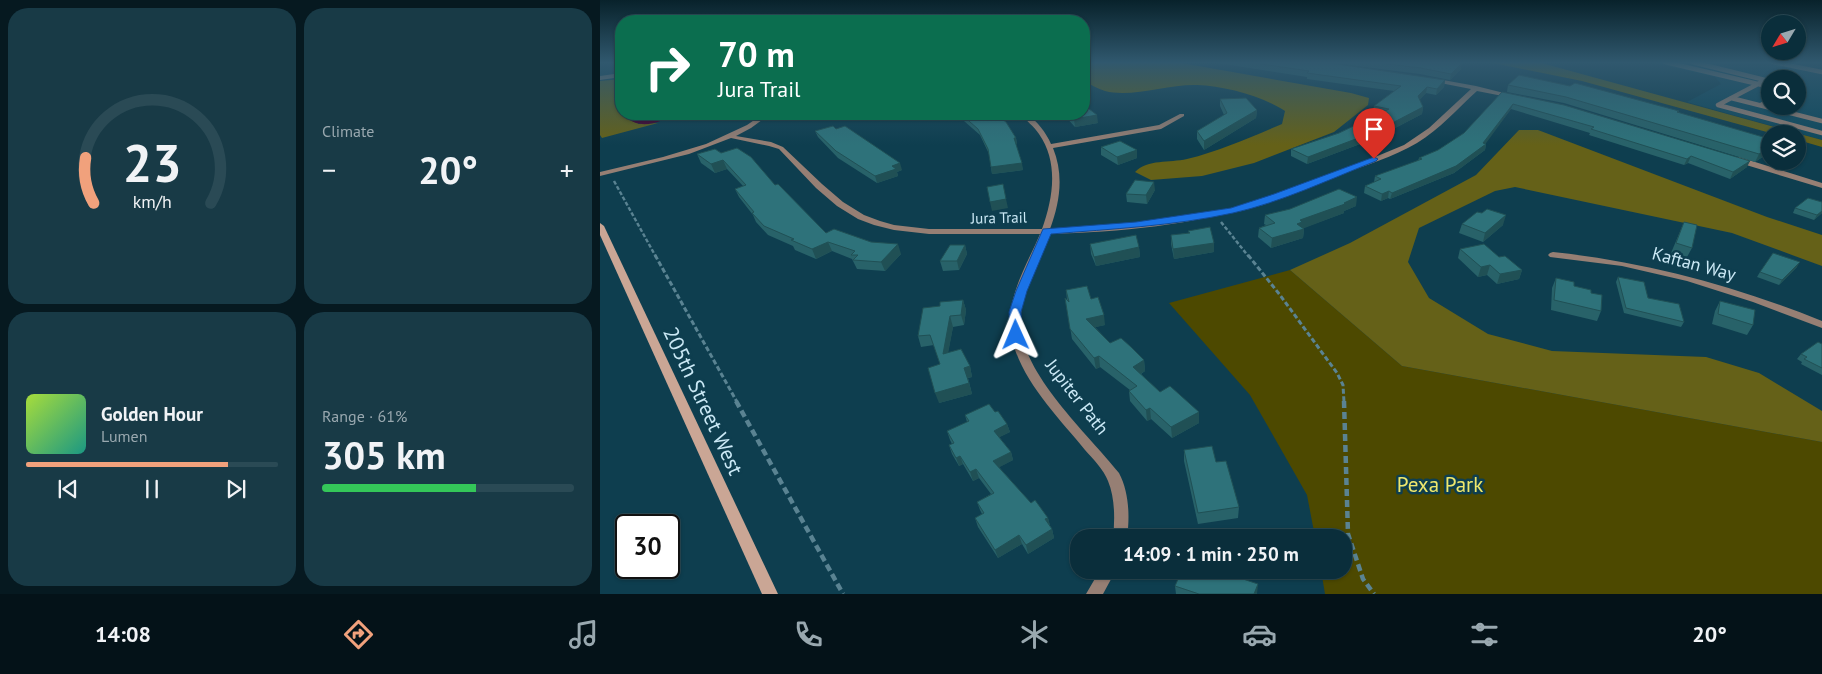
<!DOCTYPE html>
<meta charset="utf-8">
<style>
body{margin:0;font-family:"PT Sans",sans-serif;background:#183a46;color:#f1f3f6;height:100vh;display:flex;flex-direction:column;font-size:19px;white-space:nowrap}
*{box-sizing:border-box;margin:0}
p{font-size:16px;color:#99a8af}
.icon{flex:none;width:28px;height:28px;fill:none;stroke:currentColor;stroke-width:2;stroke-linecap:round;stroke-linejoin:round}
.map{position:relative;flex:1;overflow:hidden}
.details{display:flex;flex-direction:column;gap:8px;padding:8px;background:#061920;width:600px}
.details>*{flex:none}
.top-card{position:absolute;left:15px;top:15px;width:475px;height:105px;border-radius:20px;box-shadow:0 1px 4px #0004,0 0 0 1px #2a4a55;background:#0b6e4f;color:#fff;overflow:hidden}
.needle{width:32px;rotate:232deg}
.fabs{position:absolute;left:1161px;top:15px;display:grid;gap:10px}
.fabs a{display:grid;place-items:center;width:45px;height:45px;border-radius:50%;background:#0a2e3b;box-shadow:0 1px 4px #0004,0 0 0 1px #2a4a55;font-size:25px}
.speed{position:absolute;left:15px;top:514px;display:flex;gap:10px;font-size:25px;font-weight:700;text-align:center}
.speed>*{display:grid;place-content:center;width:65px;height:65px;border-radius:50%;background:#0a2e3b;box-shadow:0 1px 4px #0004,0 0 0 1px #2a4a55;line-height:1}
.speed .limit{border:2px solid #111;border-radius:8px;background:#fff;color:#111}
.pin{position:absolute;display:grid;place-items:center;width:42px;height:42px;color:#fff;margin:-51px -21px;border-radius:50% 50% 50% 0;rotate:-45deg;box-shadow:0 0 5px #0007}
.pin .icon{rotate:45deg}
.me{position:absolute;width:55px;margin:-28px;rotate:359deg;stroke-linejoin:round;filter:drop-shadow(0 0 4px #0008)}
.turn{display:flex;align-items:center;gap:18px;height:105px;padding:0 20px;font-size:22px}
.turn .icon{width:65px;height:65px;stroke-width:2.5}
.turn b{display:block;font-size:35px;line-height:42px}
.big{font-size:38px;font-weight:600;line-height:1.1}
.details .widget{flex:1;display:flex;flex-direction:column;justify-content:center;gap:8px;min-width:0;padding:0 18px;border-radius:20px;background:#183a46}
.details .dial{align-items:center;gap:0}
.dial svg{height:130px;overflow:visible;fill:none;stroke:#2a4a55;stroke-width:7;stroke-linecap:round;text-anchor:middle}
.dial text{fill:#f1f3f6;stroke:none}
.song{display:flex;align-items:center;gap:15px}
.cover{width:60px;height:60px;border-radius:8px;background:linear-gradient(135deg,hsl(80 70% 55%),hsl(170 70% 35%))}
.played{height:5px;border-radius:2px;background:linear-gradient(90deg,#f1a17c 80%,#2a4a55 80%)}
.keys{display:flex;justify-content:space-around;direction:ltr}
.heat{display:flex;justify-content:space-between;align-items:center;font-size:28px;direction:ltr}
.charge{height:8px;border-radius:4px;background:linear-gradient(90deg,#34c759 61%,#2a4a55 0)}
.details .tiles{flex:1;display:grid;gap:8px;grid-template-columns:repeat(2,1fr)}
.trip{position:absolute;left:470px;top:529px;width:282px;height:50px;border-radius:20px;background:#0a2e3b;box-shadow:0 1px 4px #0004,0 0 0 1px #2a4a55;font-weight:600;line-height:50px;text-align:center}
.menu{display:flex;height:80px;justify-content:space-around;align-items:center;background:#041218;color:#99a8af}
.menu .icon{width:35px;height:35px}
.menu .active{color:#f1a17c}
.menu b{font-size:22px;color:#f1f3f6}
main{display:flex;flex:1;min-height:0}
.map>svg:first-child{display:block}
.built{fill:#0f495d;fill-rule:evenodd}
.green{fill:#4d4900}
.forest{fill:#656118}
.water{fill:#470030}
.lines{fill:none;stroke-linecap:round;stroke-linejoin:round}
.path-far2{stroke:#5a8392;stroke-width:2.5;stroke-dasharray:4 2;stroke-linecap:butt}
.path-far1{stroke:#5a8392;stroke-width:3;stroke-dasharray:5 2.5;stroke-linecap:butt}
.path{stroke:#5a8392;stroke-width:4.5;stroke-dasharray:7 4;stroke-linecap:butt}
.lane{stroke:#967f74;stroke-width:4.5}
.street{fill:#967f74;fill-rule:evenodd}
.secondary{fill:#caa695;fill-rule:evenodd}
.wall{fill:#286269}
.shaded-wall{fill:#205055}
.building{fill:#2e727a;stroke:#205055}
.route{fill:#1a73e8;stroke:#114b97}
.labels{text-anchor:middle;stroke-width:5;stroke-linejoin:round;paint-order:stroke}
.far-street-label{font-size:15px;fill:#cbe9f6;stroke:#0e3e4f}
.street-label{font-size:18px;fill:#cbe9f6;stroke:#0e3e4f}
.near-street-label{font-size:21px;fill:#cbe9f6;stroke:#0e3e4f}
.near-park-label{font-size:21px;fill:#eee76c;stroke:#0e3e4f}
</style>
<main>
<section class="details">
<div class="tiles">
<div class="widget dial"><svg viewBox="0 0 100 80">
<path d="M14 69A42 42 0 1 1 86 69"/>
<path d="M14 69A42 42 0 0 1 9 41" stroke="#f1a17c"/>
<text x="50" y="56" font-size="32" font-weight="700">23</text>
<text x="50" y="72" font-size="11">km/h</text>
</svg></div>
<div class="widget"><p>Climate</p>
<div class="heat"><a>−</a><b class="big">20°</b><a>+</a></div>
</div>
<div class="widget">
<div class="song"><i class="cover"></i><div><b>Golden Hour</b><p>Lumen</p></div></div>
<div class="played"></div>
<div class="keys"><svg class="icon" aria-label="previous" viewBox="0 0 24 24"><path d="M18 5L8 12l10 7zM5 5v14"/></svg><svg class="icon" aria-label="pause" viewBox="0 0 24 24"><path d="M8 5v14M16 5v14"/></svg><svg class="icon" aria-label="next" viewBox="0 0 24 24"><path d="M6 5l10 7-10 7zM19 5v14"/></svg></div>
</div>
<div class="widget"><p>Range · 61%</p><b class="big">305 km</b><div class="charge"></div></div>
</div>
</section>
<div class="map">
<svg width="1222" height="594" viewBox="0 0 1222 594">
<rect width="100%" height="100%" fill="#0e3e4f"/>
<!-- built -->
<path class="built" d="M1050,62H1222V140L1087,102L1121,84L1115,77ZM1170,79H1198V106H1170Z"/>
<!-- green -->
<path class="green" d="M690,270L802,366L1222,442V594H725L721,570H744V538L715,537L707,495L650,395L569,303Z"/>
<!-- forest -->
<path class="forest" d="M484,62H576L751,93L769,98L768,105L734,132L654,163L602,176L551,180L535,172C548,159 569,163 587,159C620,151 651,137 682,124L685,111C662,96 625,86 597,85C568,84 532,98 505,91C498,89 490,84 484,81Z
M888,62H938L1222,140V147L1198,140V134H1174L982,81Z
M21,79V114H38L35,115L38,124L58,123L2,138L0,135V81Z
M919,130H938L1167,217L1222,235V266L1132,233L915,187L895,191L819,228L808,262L829,298L888,334L952,351L1106,357L1159,373L1222,411V442L802,366L690,270L750,243L876,175Z"/>
<!-- water -->
<path class="water" d="M38,114H77C62,121 43,130 28,119Z"/>
<g class="lines">
<!-- path-far2 -->
<path class="path-far2" d="M14,181L56,257
M621,222L649,257"/>
<!-- path-far1 -->
<path class="path-far1" d="M55,255L137,402
M648,255L680,295L737,373L743,385L744,402"/>
<!-- path -->
<path class="path" d="M136,401L243,594
M744,401L748,534L763,579L774,594"/>
<!-- lane -->
<path class="lane" d="M1065,62L1158,84L1118,105L1222,133
M1092,62L1165,80L1158,84
M1173,62L1222,72
M1158,84L1170,87
M1131,98L1222,121
M1161,105L1170,100"/>
<!-- street -->
<path class="street" d="M21,73V77L0,80V76Z
M832,78L876,86L916,96L913,98L877,91C857,109 840,129 817,143C793,157 766,165 740,175C714,185 689,196 662,204C593,225 520,232 449,234C439,260 425,285 421,314C414,368 487,432 519,473C529,492 530,516 527,538H513C515,519 515,498 508,481C504,470 493,459 485,450C455,413 408,368 410,317C412,288 429,260 440,234H329L294,230L274,225L258,219L237,206L216,188L179,149L169,146L131,138L89,154L0,176V172L63,157L106,144L147,125L163,114H170L151,128L136,136L171,142L183,147L222,184L243,202L264,215L280,221L294,225L329,229H442C453,198 459,163 439,134C434,126 426,121 421,114H428C437,122 446,132 451,144L559,125L580,114H584V116L561,129L453,148C464,175 460,202 450,229L516,225L574,218L631,208L669,197L775,157L804,145L829,128L871,89L830,81L829,80Z
M1133,157H1139L1222,183V188L1133,161Z
M953,252C1047,262 1135,286 1222,321V328L1153,302L1087,281L1022,266L950,257L948,255L950,253Z
M500,570H516L503,594H486Z"/>
<!-- secondary -->
<path class="secondary" d="M0,223L4,226L178,594H162L0,235Z"/>
</g>
<!-- wall -->
<path class="wall" d="M611,62H724L845,80L844,87L836,95L826,93L819,100L823,107L822,114L776,138L707,164L691,156V149L739,133L779,114L773,112L774,106L794,91L707,79V77Z
M725,62H855L861,69L850,80L820,74Z
M908,85L1078,113L1170,139V152L1155,162L964,103L907,92Z
M902,92L1147,167L1130,179L1088,163L1084,165L989,135L990,133L911,109L885,143L886,144L885,150L854,173L790,199L788,198L781,201L764,193L765,186L774,182L775,176L818,161L819,158L838,150L864,133Z
M620,99L657,110L656,118L604,150L597,139V131L624,115L620,106Z
M356,114H395L416,138L417,144H416L423,170L392,174L389,154L380,135Z
M463,114H484L498,123L475,127Z
M215,131L302,170L297,172L298,176L277,183L238,158L218,137Z
M501,147L537,158L518,165L501,155Z
M115,149L175,185L226,233L301,254L285,271L257,269L252,259L232,251L216,259L195,250L193,246L168,235L156,222L153,215L139,197L135,189L143,186L127,169L115,173L101,163L97,154Z
M555,190L547,204L527,202L526,194Z
M756,206L744,211V213L703,228L704,229L703,238L671,248L658,237L659,228L666,225L664,224L665,215Z
M1195,208L1222,213L1214,220L1193,213Z
M1084,222L1092,248L1087,257L1071,253Z
M862,224L903,225L883,242L859,233Z
M588,231L614,243V252L574,259L571,244V235L589,233Z
M490,244L539,247L540,257L496,266L491,254Z
M365,245L367,254L359,270L343,271L340,261Z
M860,249L899,257L922,270L919,279L897,284L887,275L878,277L858,258Z
M1197,267L1179,285L1157,277L1160,272Z
M1018,277L1084,322L1081,327L1024,313L1016,282Z
M956,278L991,293L1001,311L997,321L951,310L952,288Z
M466,290L491,299L505,325L495,327L510,343L544,360L545,371L541,374L560,392L599,423L572,438L551,419L547,421L530,401L529,391L530,390L500,367L496,369L472,339L465,298L467,300Z
M363,300L366,310L364,325L353,327L348,352L370,366L372,377L368,378L372,394L339,403L340,364L334,345L321,347L318,336L340,306Z
M1120,301L1153,325L1147,335L1112,324L1115,311Z
M1222,344V375L1201,364L1202,362L1197,359L1201,354Z
M395,412L407,424L410,432L399,437L411,452L413,460L399,467L431,503L448,518L450,526L452,529L454,538L428,554L422,544L398,558L378,527L375,518L382,514L380,510L377,502L391,494L379,478L373,481L363,464L359,466L352,454L349,445L352,444L350,440L347,431L367,422L365,415Z
M584,450L616,462L639,507L638,518L598,524L584,461Z
M633,572L632,575L657,594H576L575,586Z"/>
<!-- shaded-wall -->
<path class="shaded-wall" d="M862,63L861,69L850,80L851,74Z
M845,80L844,87L836,95L837,89Z
M827,87L826,93L817,103L818,96Z
M913,104L911,109L884,146L886,144L885,150L854,173L790,199L792,193L883,143Z
M823,107L822,114L776,138L707,164L708,157Z
M657,110L656,118L604,150V141Z
M497,115L498,123L475,127L474,119Z
M414,138H416L417,144L415,145Z
M1170,147V152L1155,162L1159,154Z
M537,150V158L518,165L517,157Z
M1091,156L1088,163L1084,165L1087,159Z
M123,160L127,169L115,173L111,164Z
M1150,161L1147,167L1130,179L1133,172Z
M300,163L302,170L297,172L298,176L277,183L275,176L292,166Z
M422,163L423,170L392,174L391,167Z
M554,182L555,190L547,204L546,195Z
M789,191L788,198L781,201L782,194Z
M757,197L756,206L744,211V213L702,229H704L703,238L671,248L672,238L697,224L700,220Z
M406,199L408,208L392,211L390,202Z
M1222,211V213L1214,220L1217,215Z
M906,215L903,225L883,242L885,233Z
M228,242L232,251L216,259L212,249Z
M614,243V252L574,259L573,249Z
M298,244L301,254L285,271L281,262Z
M365,245L367,254L359,270L357,261Z
M539,247L540,257L496,266L494,257Z
M1200,262L1197,267L1179,285L1182,280Z
M890,265L887,275L878,277L881,267Z
M922,270L919,279L897,284L900,274Z
M363,300L366,310L364,325L361,315Z
M504,315L505,325L488,329L486,319Z
M350,316L353,327L346,365L343,354Z
M499,356L500,367L496,369L494,358Z
M544,360L545,371L534,378L533,367Z
M370,366L372,377L367,378L364,368Z
M369,383L372,394L339,403L335,393Z
M550,408L551,419L547,421L546,410Z
M599,412V423L572,438L571,427Z
M407,424L410,432L396,439L394,431Z
M411,452L413,460L396,469L393,461Z
M360,456L363,464L359,466L356,458Z
M376,469L379,478L373,481L370,472Z
M448,518L450,526L445,519Z
M452,529L454,538L428,554L426,545Z
M419,535L422,544L398,558L395,550Z
M630,570H633V572L628,585V574Z
M658,584L657,594H654Z"/>
<!-- building -->
<path class="building" d="M648,62H724L845,80L837,89L827,87L818,96L823,107L777,131L708,157L691,149L739,133L789,109L774,106L801,86L707,73L709,71Z
M771,62H855L862,63L851,74L821,68Z
M919,75L970,86L975,83L1079,111L1077,112L1170,139V147L1159,154L966,97L908,85Z
M902,92L964,105L1150,161L1133,172L1091,156L1087,159L991,129L994,127L913,104L883,143L886,144L856,166L792,193L789,191L782,194L765,186L781,179L775,176L822,159L819,158L838,150L864,133Z
M646,98L657,110L604,141L597,131L627,113L620,99Z
M484,105L497,115L474,119L469,114H484Z
M361,114H395L406,122L416,138H414L422,163L391,167L388,149L378,129Z
M233,126L236,129L245,126L300,163L292,166L296,169L275,176L236,151L215,131Z
M520,141L537,150L517,157L501,147Z
M137,148L151,157L175,185L178,184L226,233L234,229L271,242L298,244L281,262L253,260L258,255H251L255,251L228,242L212,249L191,240L194,239L164,226L152,213L154,212L135,189L146,185L123,160L111,164L97,154L115,149L121,153Z
M535,180L554,182L546,195L526,194Z
M403,184L406,199L390,202L387,187Z
M739,189L757,197L744,203L745,204L700,220L702,222L697,224L704,229L672,238L659,228L675,223L665,215L690,209Z
M1208,198L1222,202V211L1217,215L1195,208Z
M887,209L906,215L885,233L862,224L877,212L882,213Z
M1084,222L1097,225L1092,248L1076,243Z
M610,227L614,243L573,249L571,235L590,233L588,231Z
M536,235L539,247L494,257L490,244Z
M884,244L899,257L905,256L922,270L900,274L890,265L881,267L860,249Z
M350,245H365L357,261H340Z
M1173,253L1200,262L1182,280L1160,272Z
M1018,277L1044,282L1048,298L1079,304L1084,322L1026,308Z
M956,278L974,282V286L991,290V293L1002,295L1001,311L954,300Z
M487,286L491,299L498,297L504,315L486,319L510,343L521,338L531,347L544,360L533,367L560,392L570,386L599,412L571,427L550,408L546,410L529,391L537,386L499,356L494,358L470,329L465,298L469,302L466,290Z
M363,300L361,315L350,316L343,354L361,349L370,366L364,368L369,383L335,393L328,368L340,364L330,335L318,336L323,308L340,306V302Z
M1120,301L1155,310L1153,325L1118,314Z
M1218,342L1222,344V368L1204,359L1207,357L1201,354Z
M389,404L395,412L398,411L407,424L394,431L411,452L393,461L431,503L435,500L448,518L445,519L452,529L426,545L419,535L395,550L375,518L384,513L377,502L394,493L376,469L370,472L360,456L356,458L349,445L354,443L347,431L369,421L365,415Z
M612,446L616,462L626,461L639,507L598,513L584,450Z
M582,570H630L628,574L658,584L654,594H599L575,586Z"/>
<!-- sky -->
<linearGradient id="sky" x2="0" y2="1"><stop stop-color="#08222b"/><stop offset="0.43" stop-color="#30586e"/><stop offset="1" stop-color="#30586e" stop-opacity="0"/></linearGradient>
<rect width="1222" height="145" fill="url(#sky)"/>
<!-- route -->
<path class="route" d="M774,157L778,159L776,161C730,179 682,202 633,213C573,226 511,229 451,234L427,291L421,312L422,335L416,339L410,335L409,312L416,291L443,229L536,222L631,208L674,194Z"/>
<g class="labels">
<!-- far-street labels -->
<g class="far-street-label">
<text transform="translate(399 218) rotate(-1)" y="5">Jura Trail</text>
</g>
<!-- street labels -->
<g class="street-label">
<text transform="translate(1094 264) rotate(15)" y="6">Kaftan Way</text>
<text transform="translate(477 397) rotate(52)" y="6">Jupiter Path</text>
</g>
<!-- near-street labels -->
<g class="near-street-label">
<text transform="translate(103 401) rotate(65)" y="7">205th Street West</text>
</g>
<!-- near-park labels -->
<g class="near-park-label">
<text x="840" y="492">Pexa Park</text>
</g>
</g>
</svg>
<div class="fabs">
<a><svg class="needle" viewBox="-14 -14 28 28"><path d="M0-13l5 13h-10z" fill="#e53935"/><path d="M0 13l5-13h-10z" fill="#99a8af"/></svg></a>
<a><svg class="icon" aria-label="search" viewBox="0 0 24 24"><circle cx="10" cy="10" r="6"/><path d="M15 15l6 6"/></svg></a>
<a><svg class="icon" aria-label="layers" viewBox="0 0 24 24"><path d="M12 4l9 5-9 5-9-5zM3 14l9 5 9-5"/></svg></a>
</div>
<div class="speed"><div class="limit">30</div></div>
<div class="pin" style="left:774px;top:159px;background:#d93025"><svg class="icon" aria-label="arrive" viewBox="0 0 24 24"><path d="M6 21V4h12l-3 4 3 4H6"/></svg></div>
<svg class="me" style="left:416px;top:335px" viewBox="-20 -20 40 40"><path d="M0-17L14 15 0 8-14 15z" fill="#1a73e8" stroke="#fff" stroke-width="4"/></svg>
<div class="trip">14:09 · 1 min · 250 m</div>
<div class="top-card">
<div class="turn"><svg class="icon" aria-label="right" viewBox="0 0 24 24"><path d="M7 20v-9h11M14 6l5 5-5 5"/></svg><div><b>70 m</b>Jura Trail</div></div>
</div>
</div>
</main>
<nav class="menu">
<b>14:08</b>
<svg class="icon active" aria-label="directions" viewBox="0 0 24 24"><path d="M12 3l9 9-9 9-9-9zM9 14v-3h6M13 9l2 2-2 2"/></svg>
<svg class="icon" aria-label="music" viewBox="0 0 24 24"><path d="M9 18V5l10-2v13"/><circle cx="6" cy="18" r="3"/><circle cx="16" cy="16" r="3"/></svg>
<svg class="icon" aria-label="phone" viewBox="0 0 24 24"><path d="M5 4h4l2 5-3 2q2 4 5 5l2-3 5 2v4C11 20 4 13 5 4z"/></svg>
<svg class="icon" aria-label="climate" viewBox="0 0 24 24"><path d="M12 3v18M4 7l16 10M4 17L20 7"/></svg>
<svg class="icon" aria-label="car" viewBox="0 0 24 24"><path d="M5 17H2v-5l4-1 3-4h7l3 4 3 1v5h-3M9 17h6M6 11h13"/><circle cx="7" cy="17" r="2"/><circle cx="17" cy="17" r="2"/></svg>
<svg class="icon" aria-label="filters" viewBox="0 0 24 24"><path d="M4 7h16M4 17h16"/><circle cx="9" cy="7" r="2"/><circle cx="15" cy="17" r="2"/></svg>
<b>20°</b>
</nav>
